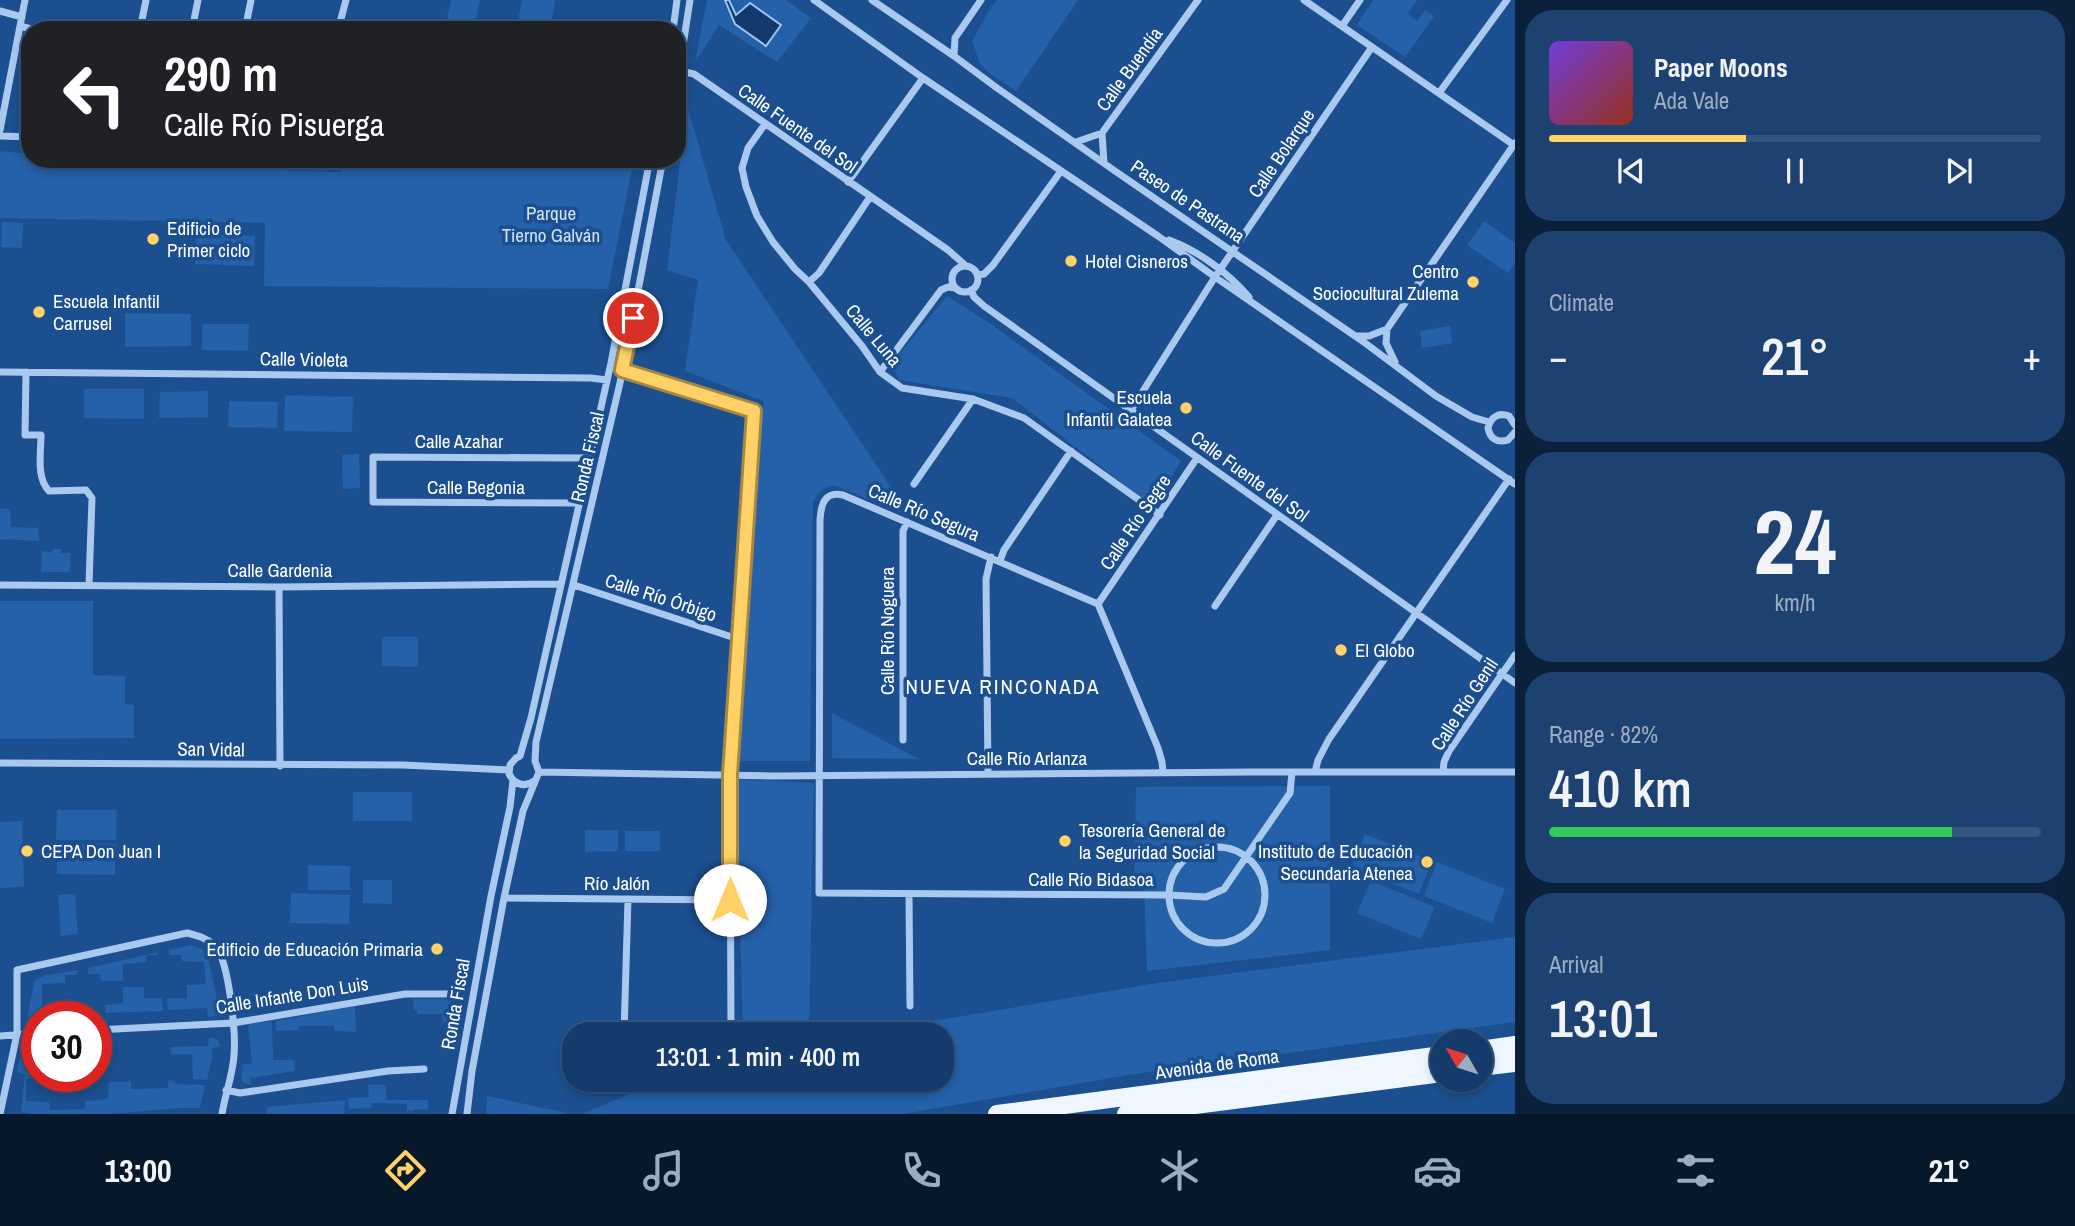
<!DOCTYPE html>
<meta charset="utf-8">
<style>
body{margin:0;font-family:"Archivo Narrow",sans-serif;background:#1d4271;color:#f1f3f6;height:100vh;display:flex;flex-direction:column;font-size:26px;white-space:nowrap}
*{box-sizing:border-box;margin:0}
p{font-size:23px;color:#9dadc1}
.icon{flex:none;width:38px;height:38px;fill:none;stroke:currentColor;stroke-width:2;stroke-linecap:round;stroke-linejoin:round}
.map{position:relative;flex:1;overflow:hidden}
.sheet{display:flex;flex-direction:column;gap:10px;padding:10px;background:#0b203b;width:560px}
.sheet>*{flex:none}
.guide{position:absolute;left:21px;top:21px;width:665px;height:147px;border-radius:28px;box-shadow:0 4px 10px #0003,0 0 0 2px #33557e;background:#202124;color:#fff;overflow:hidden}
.needle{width:46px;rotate:309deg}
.tools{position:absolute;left:1430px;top:1029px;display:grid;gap:14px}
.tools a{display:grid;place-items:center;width:63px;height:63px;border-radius:50%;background:#143b6b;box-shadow:0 4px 10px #0003,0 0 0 2px #33557e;font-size:35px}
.speed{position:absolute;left:21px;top:1001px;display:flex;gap:14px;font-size:35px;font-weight:700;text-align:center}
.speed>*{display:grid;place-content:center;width:91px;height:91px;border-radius:50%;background:#143b6b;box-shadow:0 4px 10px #0003,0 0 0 2px #33557e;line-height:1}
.speed .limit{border:10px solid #d22;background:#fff;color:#111}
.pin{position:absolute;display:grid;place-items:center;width:60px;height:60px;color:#fff;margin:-30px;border:4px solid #fff;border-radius:50%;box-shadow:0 2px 7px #0007}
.me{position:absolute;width:77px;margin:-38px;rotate:0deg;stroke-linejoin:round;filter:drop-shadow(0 0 5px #0008)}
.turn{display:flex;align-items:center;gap:24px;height:147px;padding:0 28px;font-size:32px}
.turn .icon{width:91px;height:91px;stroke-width:2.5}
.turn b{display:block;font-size:49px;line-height:60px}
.big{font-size:52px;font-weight:600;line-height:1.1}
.sheet .card{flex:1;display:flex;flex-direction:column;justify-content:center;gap:10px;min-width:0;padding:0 24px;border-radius:28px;background:#1d4271}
.sheet .dial{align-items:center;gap:0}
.dial b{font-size:91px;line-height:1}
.song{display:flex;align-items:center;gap:21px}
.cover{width:84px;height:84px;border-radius:10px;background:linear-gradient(135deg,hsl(260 70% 55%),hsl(10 70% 35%))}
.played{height:7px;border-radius:4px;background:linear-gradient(90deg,#ffd166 40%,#33557e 40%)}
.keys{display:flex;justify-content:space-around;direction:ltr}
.heat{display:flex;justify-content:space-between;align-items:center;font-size:38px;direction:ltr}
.charge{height:10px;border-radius:5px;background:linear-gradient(90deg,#34c759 82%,#33557e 0)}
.trip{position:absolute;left:562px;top:1022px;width:392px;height:70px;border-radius:28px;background:#143b6b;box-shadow:0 4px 10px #0003,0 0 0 2px #33557e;font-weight:600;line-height:70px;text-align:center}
.tab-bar{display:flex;height:112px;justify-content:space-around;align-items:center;background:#08182b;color:#9dadc1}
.tab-bar .icon{width:49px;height:49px}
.tab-bar .on{color:#ffd166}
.tab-bar b{font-size:32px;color:#f1f3f6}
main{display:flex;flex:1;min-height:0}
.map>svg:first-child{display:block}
.green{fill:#2461a8}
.water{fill:#123a6d;stroke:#9cc4f0;stroke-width:2}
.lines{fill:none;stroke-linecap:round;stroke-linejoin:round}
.street{stroke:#a9c9ee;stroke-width:7}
.primary{stroke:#f0f6ff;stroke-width:18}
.route-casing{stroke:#a68842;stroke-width:18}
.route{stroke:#ffd166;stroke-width:12}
.poi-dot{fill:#ffd166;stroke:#1b4f8f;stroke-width:2.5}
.labels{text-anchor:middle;stroke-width:7;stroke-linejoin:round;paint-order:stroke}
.street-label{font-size:19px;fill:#fff;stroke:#1b4f8f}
.park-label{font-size:19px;fill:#cfe3fa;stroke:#1b4f8f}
.poi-label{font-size:19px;fill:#fff;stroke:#1b4f8f;text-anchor:start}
.neighbourhood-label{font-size:21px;letter-spacing:2px;fill:#fff;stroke:#1b4f8f}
</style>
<main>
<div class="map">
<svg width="1515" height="1114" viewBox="0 0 1515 1114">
<rect width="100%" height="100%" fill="#1b4f8f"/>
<!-- green -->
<path class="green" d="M451,0H480L474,30L445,29Z
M522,0H555L550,30H516Z
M707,0H786L811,18L777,62L719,25L695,62Z
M997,0H1078L1016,91L989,73L980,64L972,41L987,14Z
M1373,0H1417L1408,14L1417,21L1425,10L1434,16L1405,57L1357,25Z
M687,105L726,240L911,517L836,486C823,486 819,492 813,502L810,761H739L763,401L685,371L698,280L667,270Z
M0,151L30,154V159C134,159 238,171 342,172L343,159H634L608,289L264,286L265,223L0,218Z
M1484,221L1515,243V263L1508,273L1467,245Z
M2,222L23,223L22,248L1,247Z
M196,234L255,236L254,266L195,264Z
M947,296L988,322L1181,461L1153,507L1012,398L899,380L892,363Z
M125,313L191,314V346L125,347Z
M202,324H249L248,351L202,350Z
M1450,326L1452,343L1422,348L1420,331Z
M84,389H144V419L84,418Z
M208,391V417L159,418L160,392Z
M285,395L353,397L352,432L284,431Z
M229,401L278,402L277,428L228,427Z
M359,454L360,488L343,489L342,455Z
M0,509H10L11,527L38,528L39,541L0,539Z
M53,549H61V553H71L70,572H41L42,551L52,552Z
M0,601H93V675L125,676V704L134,705V738L0,739Z
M382,637H418V667L382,666Z
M832,713L919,759L832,758Z
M736,779L814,783L809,1034H743Z
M1330,786V950L1147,971L1144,886L1134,885L1136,787Z
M353,792H412V821H353Z
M57,810H117L116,840H56Z
M22,821L24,887L0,888V822Z
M585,830H618V851L585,852Z
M625,831H660V851H625Z
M1365,834L1432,861L1419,894L1351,868Z
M57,843L116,844L115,875L57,874Z
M1437,862L1505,889L1492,923L1424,896Z
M308,865L350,866V890H308Z
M363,880H392V904L363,903Z
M1371,881L1435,907L1421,939L1357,913Z
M291,893L350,895L349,924L290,923Z
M75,894L78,934L61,936L58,895Z
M1515,937V1022L1128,1075L903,1114H582L663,1080H942V1034H857L1157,983Z
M190,945L202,949L208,958L219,1007C219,1013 215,1017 208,1017L207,1008L168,1010L167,998H187V985L206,984L204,962L182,961L181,955H169V950Z
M158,952V955H146V962L123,964V981H101L100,974H88V968Z
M77,970V975H65V983L42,984V1006H62L63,1017H37L36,1025L30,1020L28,1015L34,981L44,976Z
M123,987H144V998H162L163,1011L106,1013L105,1005L123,1003Z
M413,999H454L450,1022H443L442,1014H417V1010H414Z
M355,1006L356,1032L335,1031L334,1026H299V1030L276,1031V1021Z
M272,1021L273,1060H294L295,1071L250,1078L251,1085L244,1083L241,1080L243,1064H252L248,1024Z
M209,1037L217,1039L220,1046L212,1048V1058L207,1080L193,1079L192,1054L171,1055L170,1047L208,1046Z
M36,1050L37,1076L47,1077L26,1079V1101L49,1102L50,1110L85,1109V1101L108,1099L109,1082H131V1089L168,1088V1080L175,1081V1084L205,1085L200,1108H178L111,1114H33L21,1112L25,1075L17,1072L20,1057L28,1051Z
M368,1085H386V1100H428V1110L414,1109V1111H407V1104L372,1103L371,1108L349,1109L348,1098L369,1097Z
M487,1096L572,1114H486Z
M345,1100L344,1114H266L267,1107Z"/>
<!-- water -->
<path class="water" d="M725,0H729L736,15L750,3L781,25L766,46L735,24Z"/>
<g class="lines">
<!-- street -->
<path class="street" d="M814,0L923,78L1158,236L1215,277L1515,484
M872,0L954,56L997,88L1115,171L1361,340L1436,396L1472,417L1489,422
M1304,0L1514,145
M0,11L22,17
M20,26L35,30
M1342,26L1360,0
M140,30L146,0
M192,30L198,0
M245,30L251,0
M338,30L346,0
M673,30L677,0
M954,56L955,38L981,0
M680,71L694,74L948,250L965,265
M677,85L690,0
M1439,93L1507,0
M765,124L748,148L742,168L746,187L757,216L773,242L795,269L809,282L862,346L880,372L902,388L973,399L1024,418L1160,515
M0,130L25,0
M0,136L30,137
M1076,142L1102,133
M304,160V159
M1104,163L1102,133L1198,0
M848,182L923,78
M1169,240C1199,251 1228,273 1249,297
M952 279a13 13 0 1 1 26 0a13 13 0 1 1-26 0Z
M978,275L984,274L993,265L1061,171
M809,282L819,273L870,197
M971,290L974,297L984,306L1515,683
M1357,336H1369L1387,329
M1395,362L1386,343L1387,329L1515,143
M623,370L754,411L730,775L731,1034
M0,372L591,378L607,380
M26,372L25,435H41C41,453 36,478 49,491L86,490L92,498L89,584
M880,372L941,290L948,287L955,288
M1131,410L1215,277L1372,47
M1515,425L1509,416C1498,412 1491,417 1488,428C1490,439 1497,443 1508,440L1515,432
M914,484L973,399
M579,503L373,502V457L589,458
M1000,561L1004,550L1071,451
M0,585L279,587L560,584
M574,585L738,639
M279,587L280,766
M1098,604L1197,458
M1215,606L1277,515
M903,740V531L907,522
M0,763L403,765L509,770
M539,772L774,776L1252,772H1515
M1163,772L1162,762L1158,748L1098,604L843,495C824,491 821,505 820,520L819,893L1169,895L1206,897L1224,889L1290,793L1292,772
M1315,772L1318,760L1329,739L1509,479
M1443,772L1444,762L1449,751L1515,655
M988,774L986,579L991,557
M513,780C520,786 527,786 534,781
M1169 895a48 48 0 1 1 96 0a48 48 0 1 1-96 0Z
M909,894L910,1006
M504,898L730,900
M96,1030L233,1023L405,994H451
M624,1034L628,899
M0,1036L37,1033
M226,1090L240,1093L388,1071L424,1069
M0,1114L17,1034V970L187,933C199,936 207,938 216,947C229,963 236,1033 234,1055C233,1074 225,1095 222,1114
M452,1114L491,896L510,807L513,780L509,774L510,765L516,758L520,756L531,718L611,363L650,159
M467,1114L472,1071L504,898L523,811L539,772L535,761L536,742L623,370L663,159"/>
<!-- primary -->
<path class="primary" d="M1480,1050L1515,1045
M1480,1067L1515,1063
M997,1114L1442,1055
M1126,1114L1442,1073"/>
</g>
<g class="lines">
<!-- route casing -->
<g class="route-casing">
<path id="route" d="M633,318L622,370L754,411L730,775V900"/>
</g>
<!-- route -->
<use href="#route" class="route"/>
</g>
<!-- markers -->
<g class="poi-dot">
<circle cx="153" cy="239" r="7"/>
<circle cx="1071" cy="261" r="7"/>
<circle cx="1473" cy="282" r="7"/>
<circle cx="39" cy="312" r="7"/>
<circle cx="1186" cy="408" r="7"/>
<circle cx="1341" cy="650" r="7"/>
<circle cx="1065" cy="841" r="7"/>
<circle cx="27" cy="851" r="7"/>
<circle cx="1427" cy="862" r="7"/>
<circle cx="437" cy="949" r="7"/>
</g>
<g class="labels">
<!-- street labels -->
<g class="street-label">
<text transform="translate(1129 69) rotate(-54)" y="7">Calle Buendía</text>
<text transform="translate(798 128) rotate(35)" y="7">Calle Fuente del Sol</text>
<text transform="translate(1281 153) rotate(-56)" y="7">Calle Bolarque</text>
<text transform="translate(1188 201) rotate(34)" y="7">Paseo de Pastrana</text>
<text transform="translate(874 335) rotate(50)" y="7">Calle Luna</text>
<text transform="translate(304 359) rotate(1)" y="7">Calle Violeta</text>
<text x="459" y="448">Calle Azahar</text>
<text transform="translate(587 457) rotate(-77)" y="7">Ronda Fiscal</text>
<text transform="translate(1250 476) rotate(36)" y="7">Calle Fuente del Sol</text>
<text x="476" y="494">Calle Begonia</text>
<text transform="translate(924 512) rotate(23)" y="7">Calle Río Segura</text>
<text transform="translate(1135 522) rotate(-56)" y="7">Calle Río Segre</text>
<text x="280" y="577">Calle Gardenia</text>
<text transform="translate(661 597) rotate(18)" y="7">Calle Río Órbigo</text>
<text transform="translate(887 631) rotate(-90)" y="7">Calle Río Noguera</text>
<text transform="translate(1464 704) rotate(-57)" y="7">Calle Río Genil</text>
<text transform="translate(211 749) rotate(1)" y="7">San Vidal</text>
<text x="1027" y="765">Calle Río Arlanza</text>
<text x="1091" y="886">Calle Río Bidasoa</text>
<text x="617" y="890">Río Jalón</text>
<text transform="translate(292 995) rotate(-9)" y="7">Calle Infante Don Luis</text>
<text transform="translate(455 1004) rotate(-80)" y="7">Ronda Fiscal</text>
<text transform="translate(1217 1064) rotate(-8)" y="7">Avenida de Roma</text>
</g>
<!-- park labels -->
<g class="park-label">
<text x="551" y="220">Parque<tspan x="551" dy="22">Tierno Galván</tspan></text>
</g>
<!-- poi labels -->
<g class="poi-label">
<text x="167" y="235">Edificio de<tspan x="167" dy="22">Primer ciclo</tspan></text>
<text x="1085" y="268">Hotel Cisneros</text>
<text x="1459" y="278" text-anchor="end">Centro<tspan x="1459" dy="22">Sociocultural Zulema</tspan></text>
<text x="53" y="308">Escuela Infantil<tspan x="53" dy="22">Carrusel</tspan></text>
<text x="1172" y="404" text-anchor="end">Escuela<tspan x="1172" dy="22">Infantil Galatea</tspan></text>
<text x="1355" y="657">El Globo</text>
<text x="1079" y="837">Tesorería General de<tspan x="1079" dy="22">la Seguridad Social</tspan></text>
<text x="41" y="858">CEPA Don Juan I</text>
<text x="1413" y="858" text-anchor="end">Instituto de Educación<tspan x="1413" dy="22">Secundaria Atenea</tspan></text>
<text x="423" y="956" text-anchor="end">Edificio de Educación Primaria</text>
</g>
<!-- neighbourhood labels -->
<g class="neighbourhood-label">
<text x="1003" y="694">NUEVA RINCONADA</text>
</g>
</g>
</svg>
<div class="tools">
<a><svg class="needle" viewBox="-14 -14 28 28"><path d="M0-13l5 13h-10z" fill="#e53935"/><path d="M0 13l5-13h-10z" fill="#9dadc1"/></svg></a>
</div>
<div class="speed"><div class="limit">30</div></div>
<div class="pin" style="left:633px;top:318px;background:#d93025"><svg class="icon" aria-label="arrive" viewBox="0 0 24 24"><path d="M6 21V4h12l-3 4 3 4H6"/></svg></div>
<svg class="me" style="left:730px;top:900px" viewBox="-20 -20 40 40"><circle r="19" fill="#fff"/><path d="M0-13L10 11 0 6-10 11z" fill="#ffd166"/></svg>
<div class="trip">13:01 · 1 min · 400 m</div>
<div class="guide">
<div class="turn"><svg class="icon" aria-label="left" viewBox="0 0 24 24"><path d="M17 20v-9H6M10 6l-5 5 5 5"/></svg><div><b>290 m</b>Calle Río Pisuerga</div></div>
</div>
</div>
<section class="sheet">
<div class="card">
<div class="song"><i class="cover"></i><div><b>Paper Moons</b><p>Ada Vale</p></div></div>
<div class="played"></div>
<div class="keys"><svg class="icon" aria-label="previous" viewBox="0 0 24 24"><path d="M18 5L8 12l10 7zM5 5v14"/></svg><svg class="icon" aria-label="pause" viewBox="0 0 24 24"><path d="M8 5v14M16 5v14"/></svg><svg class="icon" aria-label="next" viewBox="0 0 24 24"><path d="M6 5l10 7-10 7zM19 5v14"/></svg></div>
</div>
<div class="card"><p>Climate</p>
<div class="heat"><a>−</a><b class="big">21°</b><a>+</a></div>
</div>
<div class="card dial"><b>24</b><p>km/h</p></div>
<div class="card"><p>Range · 82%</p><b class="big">410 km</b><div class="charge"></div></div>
<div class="card"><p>Arrival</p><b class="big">13:01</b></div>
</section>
</main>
<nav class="tab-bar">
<b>13:00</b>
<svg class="icon on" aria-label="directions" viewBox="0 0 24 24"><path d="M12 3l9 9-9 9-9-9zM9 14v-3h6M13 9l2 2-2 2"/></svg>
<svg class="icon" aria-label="music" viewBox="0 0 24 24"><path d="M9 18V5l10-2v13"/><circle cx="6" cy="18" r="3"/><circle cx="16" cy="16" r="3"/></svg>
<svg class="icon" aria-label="phone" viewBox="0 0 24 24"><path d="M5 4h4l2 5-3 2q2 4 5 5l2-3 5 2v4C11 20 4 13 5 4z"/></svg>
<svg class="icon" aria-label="climate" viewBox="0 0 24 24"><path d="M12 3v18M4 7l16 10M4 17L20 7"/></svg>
<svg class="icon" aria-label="car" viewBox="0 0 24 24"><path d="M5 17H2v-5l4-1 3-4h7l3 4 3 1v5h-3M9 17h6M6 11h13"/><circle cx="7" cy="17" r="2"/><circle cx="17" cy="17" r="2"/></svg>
<svg class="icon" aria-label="filters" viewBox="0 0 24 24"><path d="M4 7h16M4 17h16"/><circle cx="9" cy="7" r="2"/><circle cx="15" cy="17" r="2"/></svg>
<b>21°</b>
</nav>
